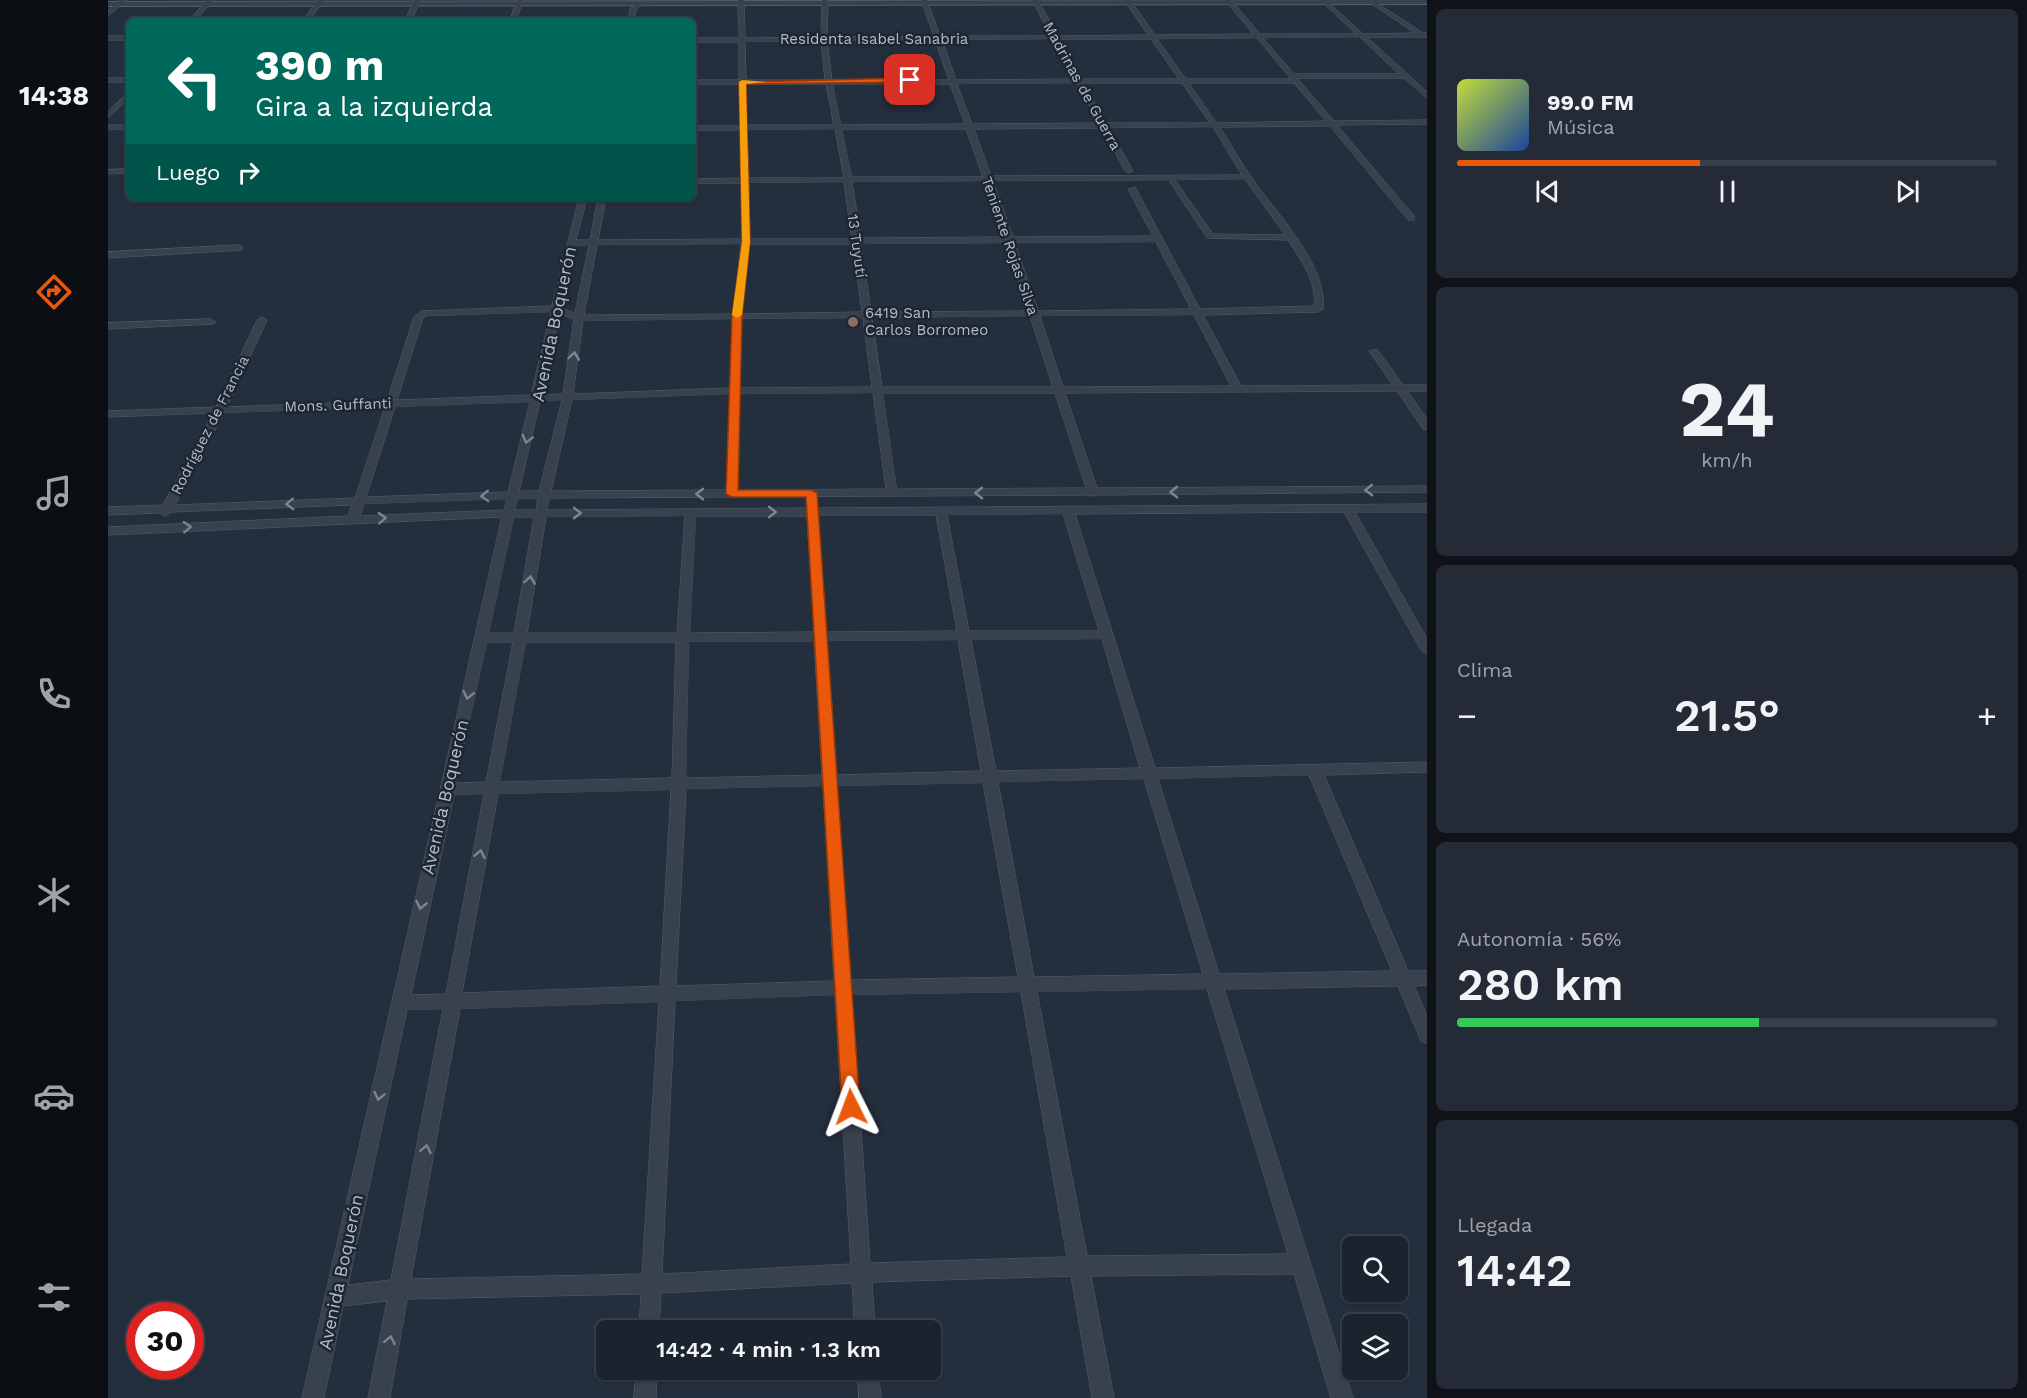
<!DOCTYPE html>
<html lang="es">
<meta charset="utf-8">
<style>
body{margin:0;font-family:"Work Sans",sans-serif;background:#242b36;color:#f1f3f6;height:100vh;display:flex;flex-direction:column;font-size:22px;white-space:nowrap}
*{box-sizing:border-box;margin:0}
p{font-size:20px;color:#a0a4aa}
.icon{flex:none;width:33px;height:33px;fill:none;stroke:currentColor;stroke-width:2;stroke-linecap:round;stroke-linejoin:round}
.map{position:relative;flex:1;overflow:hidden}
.details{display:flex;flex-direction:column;gap:9px;padding:9px;background:#0f1319;width:600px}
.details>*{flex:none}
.hud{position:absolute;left:18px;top:18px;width:570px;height:183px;border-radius:9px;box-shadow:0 2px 4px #0004,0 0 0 2px #39404a;background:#00695c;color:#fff;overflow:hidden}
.buttons{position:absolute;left:1234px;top:1236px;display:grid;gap:12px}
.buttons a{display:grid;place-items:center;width:66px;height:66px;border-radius:9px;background:#1b232e;box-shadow:0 2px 4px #0004,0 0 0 2px #39404a;font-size:30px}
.speed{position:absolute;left:18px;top:1302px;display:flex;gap:12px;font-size:30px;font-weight:700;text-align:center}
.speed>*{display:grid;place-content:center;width:78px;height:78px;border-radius:50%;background:#1b232e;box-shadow:0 2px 4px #0004,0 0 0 2px #39404a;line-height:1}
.speed .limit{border:9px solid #d22;background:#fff;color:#111}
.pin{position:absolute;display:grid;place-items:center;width:51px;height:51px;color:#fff;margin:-26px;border-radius:12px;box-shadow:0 3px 9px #0006}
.me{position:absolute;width:66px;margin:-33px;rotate:357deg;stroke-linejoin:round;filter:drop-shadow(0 0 4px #0008)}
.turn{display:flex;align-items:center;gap:21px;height:126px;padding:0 30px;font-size:27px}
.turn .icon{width:78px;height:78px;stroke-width:2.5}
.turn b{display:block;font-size:42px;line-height:51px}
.then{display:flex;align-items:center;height:57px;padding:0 30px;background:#0003;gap:12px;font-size:22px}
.big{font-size:45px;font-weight:600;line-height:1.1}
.details .tile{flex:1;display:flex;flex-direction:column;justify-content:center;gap:9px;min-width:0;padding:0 21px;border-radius:9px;background:#242b36}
.details .dial{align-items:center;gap:0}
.dial b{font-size:78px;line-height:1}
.song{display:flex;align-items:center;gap:18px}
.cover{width:72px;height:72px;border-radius:9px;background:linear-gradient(135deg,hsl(70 70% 55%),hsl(220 70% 35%))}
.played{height:6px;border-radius:3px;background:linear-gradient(90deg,#ea580c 45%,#39404a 45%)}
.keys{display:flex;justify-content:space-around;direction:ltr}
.heat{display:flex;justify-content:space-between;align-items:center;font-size:33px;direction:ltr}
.charge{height:9px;border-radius:4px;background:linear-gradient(90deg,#34c759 56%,#39404a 0)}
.trip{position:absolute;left:488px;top:1320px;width:345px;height:60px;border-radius:9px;background:#1b232e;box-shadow:0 2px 4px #0004,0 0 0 2px #39404a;font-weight:600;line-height:60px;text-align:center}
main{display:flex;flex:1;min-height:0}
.dock{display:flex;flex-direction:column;width:108px;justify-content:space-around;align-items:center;background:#0b0e12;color:#a0a4aa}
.dock .icon{width:42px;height:42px}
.dock .current{color:#ea580c}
.dock b{font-size:27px;color:#f1f3f6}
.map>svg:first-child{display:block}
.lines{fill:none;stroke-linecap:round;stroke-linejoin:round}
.minor-casing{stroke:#565f6c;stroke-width:1}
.tertiary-casing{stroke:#565f6c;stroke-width:2}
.minor{fill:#38414e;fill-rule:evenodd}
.tertiary{fill:#38414e;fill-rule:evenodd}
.oneway{stroke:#7c8592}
.route{fill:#ea580c;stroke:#983908;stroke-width:1.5}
.slow{fill:#f59e0b}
.education-dot{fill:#8d6e63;stroke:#1d2633;stroke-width:2}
.labels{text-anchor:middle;stroke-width:5;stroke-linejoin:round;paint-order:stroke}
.far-street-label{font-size:15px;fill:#b4bcc9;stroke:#1d2633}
.far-poi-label{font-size:15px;fill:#b4bcc9;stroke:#1d2633;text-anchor:start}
.street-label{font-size:18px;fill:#b4bcc9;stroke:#1d2633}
</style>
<main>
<nav class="dock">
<b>14:38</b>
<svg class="icon current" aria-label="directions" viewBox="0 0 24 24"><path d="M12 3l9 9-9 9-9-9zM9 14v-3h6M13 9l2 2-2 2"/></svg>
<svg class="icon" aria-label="music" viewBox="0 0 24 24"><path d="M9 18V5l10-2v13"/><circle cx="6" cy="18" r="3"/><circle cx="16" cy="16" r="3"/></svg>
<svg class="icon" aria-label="phone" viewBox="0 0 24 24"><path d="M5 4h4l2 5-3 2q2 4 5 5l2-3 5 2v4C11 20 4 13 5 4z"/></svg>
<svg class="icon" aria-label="climate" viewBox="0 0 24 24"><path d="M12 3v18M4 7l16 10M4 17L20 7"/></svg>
<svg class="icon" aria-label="car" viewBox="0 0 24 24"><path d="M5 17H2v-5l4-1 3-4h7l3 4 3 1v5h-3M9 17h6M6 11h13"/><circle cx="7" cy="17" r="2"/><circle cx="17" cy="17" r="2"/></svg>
<svg class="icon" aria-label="filters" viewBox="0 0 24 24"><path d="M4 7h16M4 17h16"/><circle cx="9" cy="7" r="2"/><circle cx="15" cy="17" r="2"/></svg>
</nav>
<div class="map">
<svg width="1319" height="1398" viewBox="0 0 1319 1398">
<rect width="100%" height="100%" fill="#242f3e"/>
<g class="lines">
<!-- minor casing -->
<g class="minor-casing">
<path id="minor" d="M12,0H19L0,16V11Z
M99,0H105L87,21H81Z
M210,0H216L201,21H195Z
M307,0H313L303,21H297Z
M409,0H415L408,21H402Z
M630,0H636L637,38L713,37L714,0H720L719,37L826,36L813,0H819L832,36H943L924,0H930L950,36L1040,35L1016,0H1022L1047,35L1145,34L1117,0H1123L1152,34H1248L1212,0H1218L1255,34L1307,33L1264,4L1266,1L1315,33H1319V37H1259L1319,92V98L1296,78H1189L1226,121L1319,120V124L1229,125L1306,216V220H1300L1222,126L1112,127C1123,144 1132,162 1144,178C1168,213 1220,265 1215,309L1210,312L1095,315L1133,386L1285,385L1261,351L1269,349L1295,385H1319V391H1299L1319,419V430L1315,429L1289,391L957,393L989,488L1319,486V492L990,495L985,496L980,495L441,498L439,510L699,508L700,502H708L710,508L1319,504V512H1247L1319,639V655L1313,650L1236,512L967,514L1047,768L1319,762V772L1216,775L1300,971H1319V985L1306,986L1319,1015V1043L1313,1041L1290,986L1116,989L1245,1398H1223L1186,1274L983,1276L1006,1398H984L963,1276L764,1282L767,1330H747L744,1283L553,1293L551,1330H531L533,1294L299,1299L282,1398H260L279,1301L235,1306L216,1398H194L394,517L0,535V527L240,516L244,505L63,512L57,517L52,513L0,515V507L55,505L105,413L0,417V411L108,407L149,320L154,317L159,320L119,407L279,401L306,317L313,311L444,306L471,198H479L468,240H482L490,198H498L490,240L634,239L633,183H585V179L633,178L632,130H585V126H632L631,84H585V80H631V42H585V38H631ZM1252,37L1291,74H1186L1155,38ZM1149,38L1183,79H1078L1049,39ZM945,39L967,79L848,80L834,40ZM952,39H1043L1071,79H974ZM827,40L841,80H724L719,41ZM713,41L717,80H638L637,42ZM969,83L991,123L864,124L849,84ZM976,83H1074L1102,123H998ZM1081,83H1186L1218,121L1109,123ZM638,84H718L726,125H639ZM725,84H842L857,124L733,125ZM1105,127L1134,175L883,176L866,129L994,128L1017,171L1021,173L1025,171L1001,128ZM727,129L736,178H641L639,130ZM734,129H858L875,177H744ZM1137,179L1177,235L1105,234L1067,180ZM1065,180L1062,182L1099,238L1180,240C1193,260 1209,283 1206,306L1092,309L1027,187L1020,189L1045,236L905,237L885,181ZM877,181L896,237L753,238L744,182ZM736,182L744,239H642L641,183ZM1048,242L1083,309L930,311L907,243ZM898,243L920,311L763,312L753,244ZM633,244L625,314L476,315L489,245ZM642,244H745L754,312L634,314ZM481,245L467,313L453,308L467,246ZM443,312L423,395L289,400L315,318L318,316ZM452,314L466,319L455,394L434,395ZM1086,315L1123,386L955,387L932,316ZM922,316L945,387H774L764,318ZM755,318L764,387L632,388L634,319ZM624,319L622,388L465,394L475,321ZM765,393L778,489L630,490L632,394ZM775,393H947L978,488L789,489ZM622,394L618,490L443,491L464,400ZM454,400L431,491H411L432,401ZM422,402L400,492L258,497L287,407ZM277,407L247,498L67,505L116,413ZM410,498H430L428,510H407ZM399,499L396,510L252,516L256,504ZM955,514L991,631H861L839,515ZM710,515H828L849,631L719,632ZM577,516L569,633H419L438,517ZM588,516H699L706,632L582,633ZM406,517H426L406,633H381ZM994,639L1032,768L888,771L863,640ZM850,640L873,771L729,775L719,641ZM581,641H706L714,775L578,778ZM379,642H405L378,782L348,783ZM418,642H568L564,778L392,782ZM1201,775L1284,971L1111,974L1050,779ZM1036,779L1095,974L926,977L890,782ZM875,783L910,977L743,980L729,786ZM715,786L726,981L568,986L578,789ZM563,790L552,986L354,993L390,794ZM376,794L338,994L303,995L346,795ZM1099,989L1180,1254L979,1256L929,992ZM913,992L959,1257L762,1263L744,995ZM727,995L743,1264L554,1274L567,1001ZM551,1002L534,1274L303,1279L352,1009ZM335,1009L283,1280L240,1285L299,1010Z
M528,4L533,5L528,10L526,21H520L522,9Z
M0,36H21V40H0Z
M0,78H21V82H0Z
M21,92V98L0,118V112Z
M0,125H21V129H0Z
M21,169V173L0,174V170Z
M131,245L134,246V250L0,258V252Z
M103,319L108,322L106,324L0,329V323Z
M529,1370H549L548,1398H526Z
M750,1370H770L773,1398H751Z"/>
</g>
<!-- tertiary casing -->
<g class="tertiary-casing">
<path id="tertiary" d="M1319,0V4L0,6V2Z"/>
</g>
<!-- minor -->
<use href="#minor" class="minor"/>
<!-- tertiary -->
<use href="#tertiary" class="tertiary"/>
</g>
<!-- one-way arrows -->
<defs><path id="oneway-chevron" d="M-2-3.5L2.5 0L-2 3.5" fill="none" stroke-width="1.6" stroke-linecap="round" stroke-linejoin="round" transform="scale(1.5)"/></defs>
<g class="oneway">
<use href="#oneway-chevron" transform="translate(466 356) rotate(-82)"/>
<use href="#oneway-chevron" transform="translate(419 439) rotate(104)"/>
<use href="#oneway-chevron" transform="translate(1261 490) rotate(179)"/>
<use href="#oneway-chevron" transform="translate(1066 492) rotate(179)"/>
<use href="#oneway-chevron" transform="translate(871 493) rotate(-180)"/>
<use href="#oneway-chevron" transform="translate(592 494) rotate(180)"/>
<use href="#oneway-chevron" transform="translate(377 496) rotate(178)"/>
<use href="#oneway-chevron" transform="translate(182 504) rotate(178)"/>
<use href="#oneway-chevron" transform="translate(664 512)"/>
<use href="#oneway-chevron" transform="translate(469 513)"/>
<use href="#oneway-chevron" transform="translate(274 518) rotate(-3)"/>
<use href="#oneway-chevron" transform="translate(79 527) rotate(-3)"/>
<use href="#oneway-chevron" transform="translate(422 580) rotate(-81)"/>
<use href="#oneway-chevron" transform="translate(360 695) rotate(103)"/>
<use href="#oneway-chevron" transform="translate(372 854) rotate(-79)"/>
<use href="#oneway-chevron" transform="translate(313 905) rotate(103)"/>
<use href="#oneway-chevron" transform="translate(271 1096) rotate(102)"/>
<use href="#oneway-chevron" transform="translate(318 1149) rotate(-79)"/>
<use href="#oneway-chevron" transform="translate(282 1340) rotate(-79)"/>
</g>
<!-- route -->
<path class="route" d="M802,78L804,82L638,84L642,242L634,316L630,490H703L709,493L752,1107L749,1114L743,1116L737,1114L734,1107L698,497H624L618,494L624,316L634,242L631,82Z"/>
<!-- slow -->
<path class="slow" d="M634,80L659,82L638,84L642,242L634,315L629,318L624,315L634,242L631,82Z"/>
<!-- markers -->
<circle class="education-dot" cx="745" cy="322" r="6"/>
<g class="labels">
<!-- far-street labels -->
<g class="far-street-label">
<text x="766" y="44">Residenta Isabel Sanabria</text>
<text transform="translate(974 86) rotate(61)" y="5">Madrinas de Guerra</text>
<text transform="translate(749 246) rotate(82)" y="5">13 Tuyutí</text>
<text transform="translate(902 246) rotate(71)" y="5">Teniente Rojas Silva</text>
<text transform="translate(230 405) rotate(-2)" y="5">Mons. Guffanti</text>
<text transform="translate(102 425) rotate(-63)" y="5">Rodríguez de Francia</text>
</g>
<!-- far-poi labels -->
<g class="far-poi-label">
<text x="757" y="318">6419 San<tspan x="757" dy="17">Carlos Borromeo</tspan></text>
</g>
<!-- street labels -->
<g class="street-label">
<text transform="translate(446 324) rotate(-78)" y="6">Avenida Boquerón</text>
<text transform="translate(337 797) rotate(-77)" y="6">Avenida Boquerón</text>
<text transform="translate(233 1272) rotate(-78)" y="6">Avenida Boquerón</text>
</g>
</g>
</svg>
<div class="buttons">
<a><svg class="icon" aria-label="search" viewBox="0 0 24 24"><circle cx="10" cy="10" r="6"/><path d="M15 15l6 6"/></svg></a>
<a><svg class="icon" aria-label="layers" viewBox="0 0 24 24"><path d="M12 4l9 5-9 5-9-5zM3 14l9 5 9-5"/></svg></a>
</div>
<div class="speed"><div class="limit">30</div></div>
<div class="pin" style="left:802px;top:80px;background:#d93025"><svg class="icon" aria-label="arrive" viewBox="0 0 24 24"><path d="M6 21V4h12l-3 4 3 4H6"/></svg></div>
<svg class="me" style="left:743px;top:1107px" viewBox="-20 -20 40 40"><path d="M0-17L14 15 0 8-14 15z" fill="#ea580c" stroke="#fff" stroke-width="4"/></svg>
<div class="trip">14:42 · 4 min · 1.3 km</div>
<div class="hud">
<div class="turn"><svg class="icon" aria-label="left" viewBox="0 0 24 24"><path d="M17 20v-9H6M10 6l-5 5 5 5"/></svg><div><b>390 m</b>Gira a la izquierda</div></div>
<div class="then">Luego<svg class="icon" aria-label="right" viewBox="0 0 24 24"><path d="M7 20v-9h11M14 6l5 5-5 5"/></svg></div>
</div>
</div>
<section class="details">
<div class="tile">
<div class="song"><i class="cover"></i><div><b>99.0 FM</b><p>Música</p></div></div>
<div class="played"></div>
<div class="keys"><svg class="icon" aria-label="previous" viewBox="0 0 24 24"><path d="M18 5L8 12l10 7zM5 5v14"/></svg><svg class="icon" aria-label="pause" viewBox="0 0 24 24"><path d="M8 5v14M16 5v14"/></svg><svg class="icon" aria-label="next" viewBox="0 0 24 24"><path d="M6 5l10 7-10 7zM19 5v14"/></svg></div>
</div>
<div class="tile dial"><b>24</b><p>km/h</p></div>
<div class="tile"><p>Clima</p>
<div class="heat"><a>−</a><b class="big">21.5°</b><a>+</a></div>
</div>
<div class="tile"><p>Autonomía · 56%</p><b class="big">280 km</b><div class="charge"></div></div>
<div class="tile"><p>Llegada</p><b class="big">14:42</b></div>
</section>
</main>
